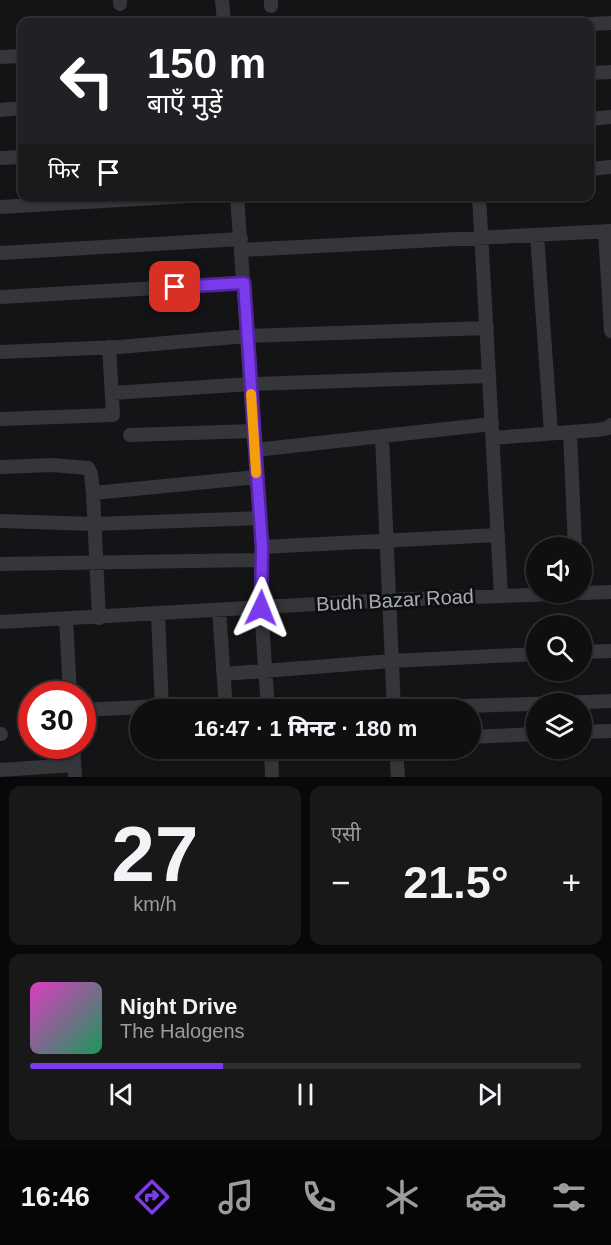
<!DOCTYPE html>
<html lang="hi">
<meta charset="utf-8">
<style>
body{margin:0;font-family:Arial,"Noto Sans Devanagari",sans-serif;background:#181819;color:#f1f3f6;height:100vh;display:flex;flex-direction:column;font-size:22px;white-space:nowrap}
*{box-sizing:border-box;margin:0}
p{font-size:20px;color:#9b9c9f}
.icon{flex:none;width:33px;height:33px;fill:none;stroke:currentColor;stroke-width:2;stroke-linecap:round;stroke-linejoin:round}
.map{position:relative;height:777px;overflow:hidden}
.drawer{display:flex;flex-direction:column;gap:9px;padding:9px;background:#080809;flex:1}
.drawer>*{flex:none}
.guide{position:absolute;left:18px;top:18px;width:576px;height:183px;border-radius:12px;box-shadow:0 2px 4px #0004,0 0 0 2px #2f2f30;background:#202124;color:#fff;overflow:hidden}
.fabs{position:absolute;left:526px;top:537px;display:grid;gap:12px}
.fabs a{display:grid;place-items:center;width:66px;height:66px;border-radius:50%;background:#0f0f10;box-shadow:0 2px 4px #0004,0 0 0 2px #2f2f30;font-size:30px}
.speed{position:absolute;left:18px;top:681px;display:flex;gap:12px;font-size:30px;font-weight:700;text-align:center}
.speed>*{display:grid;place-content:center;width:78px;height:78px;border-radius:50%;background:#0f0f10;box-shadow:0 2px 4px #0004,0 0 0 2px #2f2f30;line-height:1}
.speed .limit{border:9px solid #d22;background:#fff;color:#111}
.pin{position:absolute;display:grid;place-items:center;width:51px;height:51px;color:#fff;margin:-26px;border-radius:12px;box-shadow:0 3px 9px #0006}
.me{position:absolute;width:66px;margin:-33px;rotate:2deg;stroke-linejoin:round;filter:drop-shadow(0 0 4px #0008)}
.turn{display:flex;align-items:center;gap:21px;height:126px;padding:0 30px;font-size:27px}
.turn .icon{width:78px;height:78px;stroke-width:2.5}
.turn b{display:block;font-size:42px;line-height:51px}
.then{display:flex;align-items:center;height:57px;padding:0 30px;background:#0003;gap:12px;font-size:22px}
.big{font-size:45px;font-weight:800;line-height:1.1}
.drawer .card{flex:1;display:flex;flex-direction:column;justify-content:center;gap:9px;min-width:0;padding:0 21px;border-radius:12px;background:#181819}
.drawer .dial{align-items:center;gap:0}
.dial b{font-size:78px;line-height:1}
.song{display:flex;align-items:center;gap:18px}
.cover{width:72px;height:72px;border-radius:9px;background:linear-gradient(135deg,hsl(310 70% 55%),hsl(150 70% 35%))}
.played{height:6px;border-radius:3px;background:linear-gradient(90deg,#7c3aed 35%,#2f2f30 35%)}
.keys{display:flex;justify-content:space-around;direction:ltr}
.heat{display:flex;justify-content:space-between;align-items:center;font-size:33px;direction:ltr}
.drawer .tiles{flex:1;display:grid;gap:9px;grid-template-columns:1fr 1fr}
.card:last-child{grid-column:span 2}
.trip{position:absolute;left:130px;top:699px;width:351px;height:60px;border-radius:30px;background:#0f0f10;box-shadow:0 2px 4px #0004,0 0 0 2px #2f2f30;font-weight:800;line-height:60px;text-align:center}
.tabs{display:flex;height:96px;justify-content:space-around;align-items:center;background:#060606;color:#9b9c9f}
.tabs .icon{width:42px;height:42px}
.tabs .active{color:#7c3aed}
.tabs b{font-size:27px;color:#f1f3f6}
.map>svg:first-child{display:block}
.lines{fill:none;stroke-linecap:round;stroke-linejoin:round}
.minor{stroke:#35363a;stroke-width:14}
.route-casing{stroke:#51269a;stroke-width:15}
.route{stroke:#7c3aed;stroke-width:10}
.slow{stroke:#f59e0b;stroke-width:10}
.labels{text-anchor:middle;stroke-width:6;stroke-linejoin:round;paint-order:stroke}
.street-label{font-size:20px;fill:#a7abb5;stroke:#0f0f11}
</style>
<div class="map">
<svg width="611" height="777" viewBox="0 0 611 777">
<rect width="100%" height="100%" fill="#141416"/>
<g class="lines">
<!-- minor -->
<path class="minor" d="M120,0V4
M222,0L224,22
M271,0V6
M590,24L611,23
M0,57L22,56
M590,73L611,72
M0,110L22,108
M590,119L611,117
M0,158L22,157
M590,169L611,167
M237,196L262,547L261,608L268,710
M479,196L501,595
M0,207L189,196
M605,231L611,331
M537,235L551,433
M242,250L611,231
M0,253L241,239
M0,297L244,283
M0,352L119,347L247,336L487,328
M112,393L251,384L489,376
M0,419L113,415L109,347
M570,432L575,548
M130,435L254,431
M382,436L394,710
M493,438L597,430L608,428L611,425
M255,450L492,424
M0,467L52,465L88,468L91,474L93,493L99,618
M93,493L257,477
M0,521L94,524L260,518
M262,547L498,535
M0,564L262,560
M219,610L226,710
M158,614L162,710
M66,619L70,694
M0,622L388,600L611,592
M582,652L611,651
M224,674L391,661L537,654
M385,709L611,701
M82,710L162,706
M582,732L611,731
M0,734H1
M471,737L537,734
M73,746L75,777
M271,748L272,777
M396,748L398,777
M271,750L295,748
M0,770L74,765"/>
</g>
<g class="lines">
<!-- route casing -->
<g class="route-casing">
<path id="route" d="M175,287L244,283L262,547L261,608"/>
</g>
<!-- route -->
<use href="#route" class="route"/>
<!-- slow -->
<path class="slow" d="M251,394L256,473"/>
</g>
<g class="labels">
<!-- street labels -->
<g class="street-label">
<text transform="translate(395 600) rotate(-3)" y="7">Budh Bazar Road</text>
</g>
</g>
</svg>
<div class="fabs">
<a><svg class="icon" aria-label="sound" viewBox="0 0 24 24"><path d="M4 9h4l5-4v14l-5-4H4zM17 9q2 3 0 6"/></svg></a>
<a><svg class="icon" aria-label="search" viewBox="0 0 24 24"><circle cx="10" cy="10" r="6"/><path d="M15 15l6 6"/></svg></a>
<a><svg class="icon" aria-label="layers" viewBox="0 0 24 24"><path d="M12 4l9 5-9 5-9-5zM3 14l9 5 9-5"/></svg></a>
</div>
<div class="speed"><div class="limit">30</div></div>
<div class="pin" style="left:175px;top:287px;background:#d93025"><svg class="icon" aria-label="arrive" viewBox="0 0 24 24"><path d="M6 21V4h12l-3 4 3 4H6"/></svg></div>
<svg class="me" style="left:261px;top:608px" viewBox="-20 -20 40 40"><path d="M0-17L14 15 0 8-14 15z" fill="#7c3aed" stroke="#fff" stroke-width="4"/></svg>
<div class="trip">16:47 · 1 मिनट · 180 m</div>
<div class="guide">
<div class="turn"><svg class="icon" aria-label="left" viewBox="0 0 24 24"><path d="M17 20v-9H6M10 6l-5 5 5 5"/></svg><div><b>150 m</b>बाएँ मुड़ें</div></div>
<div class="then">फिर<svg class="icon" aria-label="arrive" viewBox="0 0 24 24"><path d="M6 21V4h12l-3 4 3 4H6"/></svg></div>
</div>
</div>
<section class="drawer">
<div class="tiles">
<div class="card dial"><b>27</b><p>km/h</p></div>
<div class="card"><p>एसी</p>
<div class="heat"><a>−</a><b class="big">21.5°</b><a>+</a></div>
</div>
<div class="card">
<div class="song"><i class="cover"></i><div><b>Night Drive</b><p>The Halogens</p></div></div>
<div class="played"></div>
<div class="keys"><svg class="icon" aria-label="previous" viewBox="0 0 24 24"><path d="M18 5L8 12l10 7zM5 5v14"/></svg><svg class="icon" aria-label="pause" viewBox="0 0 24 24"><path d="M8 5v14M16 5v14"/></svg><svg class="icon" aria-label="next" viewBox="0 0 24 24"><path d="M6 5l10 7-10 7zM19 5v14"/></svg></div>
</div>
</div>
</section>
<nav class="tabs">
<b>16:46</b>
<svg class="icon active" aria-label="directions" viewBox="0 0 24 24"><path d="M12 3l9 9-9 9-9-9zM9 14v-3h6M13 9l2 2-2 2"/></svg>
<svg class="icon" aria-label="music" viewBox="0 0 24 24"><path d="M9 18V5l10-2v13"/><circle cx="6" cy="18" r="3"/><circle cx="16" cy="16" r="3"/></svg>
<svg class="icon" aria-label="phone" viewBox="0 0 24 24"><path d="M5 4h4l2 5-3 2q2 4 5 5l2-3 5 2v4C11 20 4 13 5 4z"/></svg>
<svg class="icon" aria-label="climate" viewBox="0 0 24 24"><path d="M12 3v18M4 7l16 10M4 17L20 7"/></svg>
<svg class="icon" aria-label="car" viewBox="0 0 24 24"><path d="M5 17H2v-5l4-1 3-4h7l3 4 3 1v5h-3M9 17h6M6 11h13"/><circle cx="7" cy="17" r="2"/><circle cx="17" cy="17" r="2"/></svg>
<svg class="icon" aria-label="filters" viewBox="0 0 24 24"><path d="M4 7h16M4 17h16"/><circle cx="9" cy="7" r="2"/><circle cx="15" cy="17" r="2"/></svg>
</nav>
